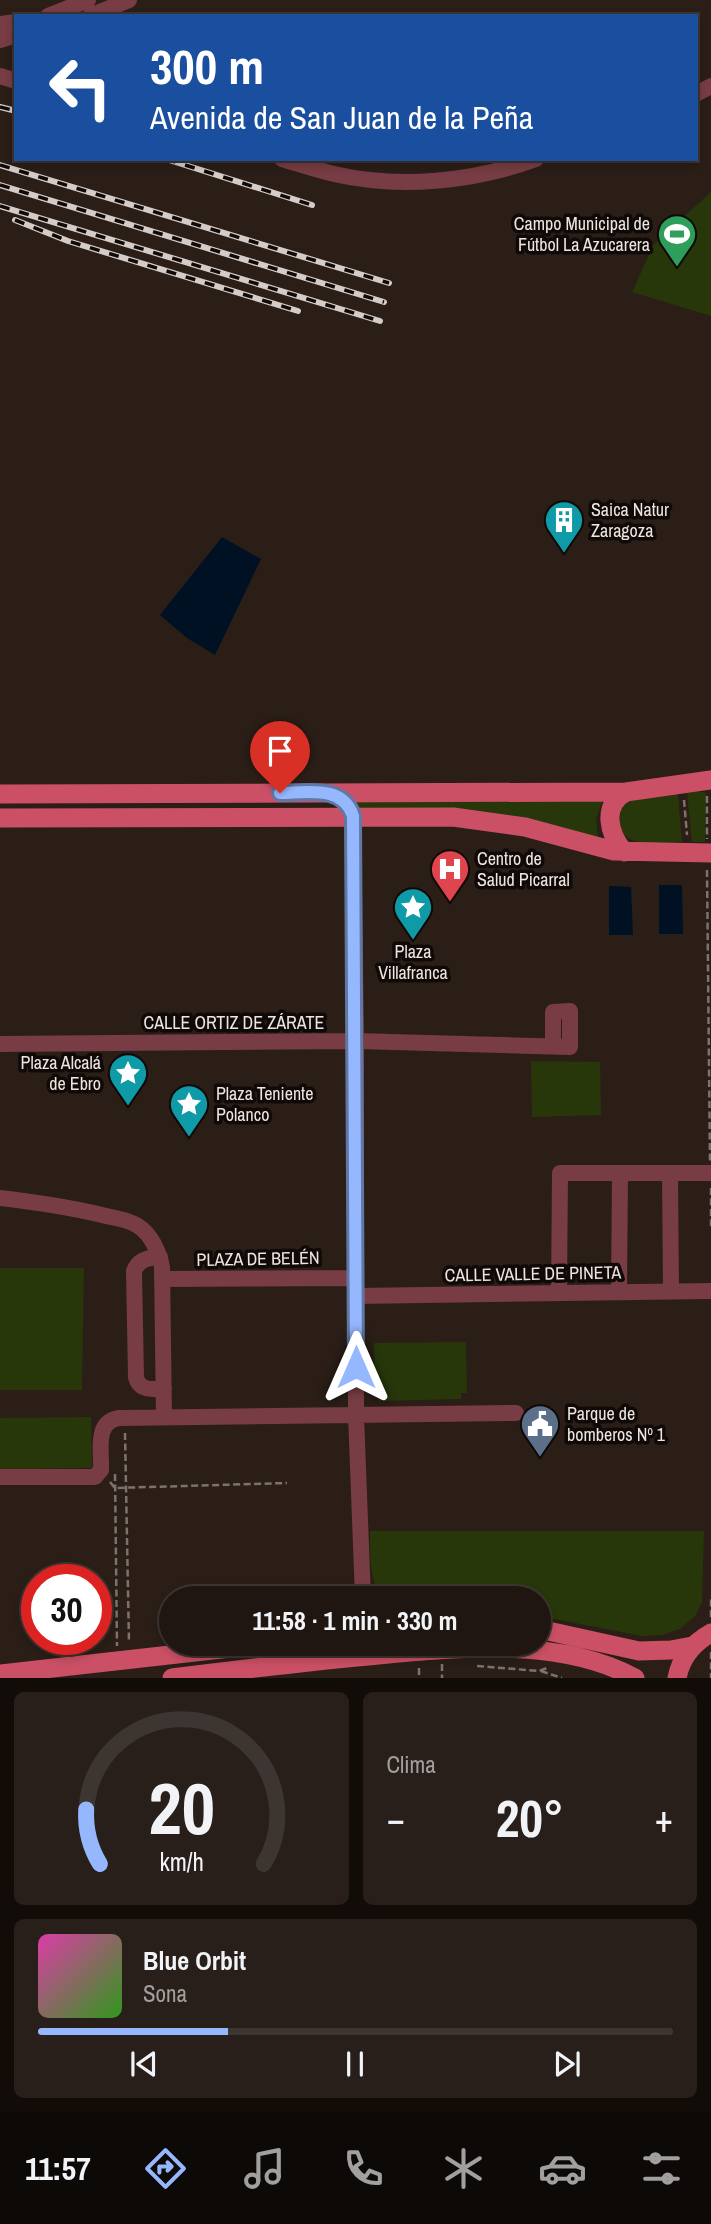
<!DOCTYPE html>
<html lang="es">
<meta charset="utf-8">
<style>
body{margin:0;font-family:"Archivo Narrow",sans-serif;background:#281f1a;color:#f1f3f6;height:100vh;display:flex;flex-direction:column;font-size:26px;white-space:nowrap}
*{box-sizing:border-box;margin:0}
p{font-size:23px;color:#a29f9f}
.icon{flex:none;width:38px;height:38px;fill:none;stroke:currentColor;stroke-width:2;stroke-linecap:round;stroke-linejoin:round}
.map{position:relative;height:1678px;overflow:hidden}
.details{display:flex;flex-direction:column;gap:14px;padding:14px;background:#120c09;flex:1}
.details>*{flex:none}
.top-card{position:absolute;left:14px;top:14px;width:684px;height:147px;border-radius:0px;box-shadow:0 4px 10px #0003,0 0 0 2px #3d3531;background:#1a4fa0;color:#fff;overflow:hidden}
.speed{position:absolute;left:21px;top:1564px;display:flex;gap:14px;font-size:35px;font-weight:700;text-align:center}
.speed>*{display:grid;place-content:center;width:91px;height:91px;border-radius:50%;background:#201611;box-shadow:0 4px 10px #0003,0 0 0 2px #3d3531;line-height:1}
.speed .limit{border:10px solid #d22;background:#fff;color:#111}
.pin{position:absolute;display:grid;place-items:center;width:60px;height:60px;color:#fff;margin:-72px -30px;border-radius:50% 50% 50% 0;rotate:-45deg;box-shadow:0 0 7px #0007}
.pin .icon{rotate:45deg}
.me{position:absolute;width:77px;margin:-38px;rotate:0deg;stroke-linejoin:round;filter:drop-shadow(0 0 5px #0008)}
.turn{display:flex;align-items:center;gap:24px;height:147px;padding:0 21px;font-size:32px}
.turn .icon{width:91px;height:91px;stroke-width:2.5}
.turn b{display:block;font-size:49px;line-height:60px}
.big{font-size:52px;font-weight:700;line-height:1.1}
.details .widget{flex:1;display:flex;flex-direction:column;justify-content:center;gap:10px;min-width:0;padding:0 24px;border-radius:10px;background:#281f1a}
.details .dial{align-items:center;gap:0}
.dial svg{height:182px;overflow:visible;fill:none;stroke:#3d3531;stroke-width:7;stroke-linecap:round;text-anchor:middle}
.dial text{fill:#f1f3f6;stroke:none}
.song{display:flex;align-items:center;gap:21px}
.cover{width:84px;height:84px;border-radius:10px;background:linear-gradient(135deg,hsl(320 70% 55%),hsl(110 70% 35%))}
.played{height:7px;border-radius:4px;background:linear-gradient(90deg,#95b7fd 30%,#3d3531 30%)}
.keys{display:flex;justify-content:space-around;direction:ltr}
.heat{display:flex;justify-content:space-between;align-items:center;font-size:38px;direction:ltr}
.details .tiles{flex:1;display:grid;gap:14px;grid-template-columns:1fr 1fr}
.widget:last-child{grid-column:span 2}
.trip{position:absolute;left:159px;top:1586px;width:392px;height:70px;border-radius:35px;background:#201611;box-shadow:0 4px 10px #0003,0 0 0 2px #3d3531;font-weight:700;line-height:70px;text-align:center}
.tab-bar{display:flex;height:112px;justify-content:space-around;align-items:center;background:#0d0907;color:#a29f9f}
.tab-bar .icon{width:49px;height:49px}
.tab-bar .active{color:#95b7fd}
.tab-bar b{font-size:32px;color:#f1f3f6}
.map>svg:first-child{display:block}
.green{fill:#27370a}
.water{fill:#001123}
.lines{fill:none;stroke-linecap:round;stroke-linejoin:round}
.path{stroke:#7d726d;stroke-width:2.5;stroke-dasharray:7 3.5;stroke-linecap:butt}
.minor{stroke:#773c44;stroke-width:16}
.major{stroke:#cb5065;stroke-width:19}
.rail-casing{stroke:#d5ccc8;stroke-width:6}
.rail{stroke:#0f0907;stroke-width:3.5;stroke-dasharray:10;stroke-linecap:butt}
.route-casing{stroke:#6177a4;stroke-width:18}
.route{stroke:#95b7fd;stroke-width:12}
.labels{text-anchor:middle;stroke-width:7;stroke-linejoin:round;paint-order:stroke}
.poi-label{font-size:18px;fill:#eee5e1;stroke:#0f0907;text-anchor:start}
.street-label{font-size:18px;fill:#eee5e1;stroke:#0f0907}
</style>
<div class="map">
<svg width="711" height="1678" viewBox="0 0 711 1678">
<rect width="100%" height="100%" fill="#2a1e17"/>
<!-- green -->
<path class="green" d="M711,192V316L632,292L654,244Z
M698,791L706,793L705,842H692L687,793Z
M678,794L682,842C659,842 614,851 620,815C621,807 627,802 634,800C648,796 664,796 678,794Z
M353,796H604L596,820L598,837L359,809Z
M531,1061L600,1062L601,1115L532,1117Z
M0,1268H84L82,1390H0Z
M466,1342L467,1393H461V1399L379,1401V1392H375L374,1343Z
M91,1417L92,1468L0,1469V1418Z
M370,1531H704L702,1602L695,1616L680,1629L662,1635L642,1636L539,1616V1598H381C369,1577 370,1554 370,1531Z"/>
<!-- water -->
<path class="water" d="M222,537L261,559L215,655L187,638L160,615Z
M659,885H682L683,934H659Z
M609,886L631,887L633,935H609Z"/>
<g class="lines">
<!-- path -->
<path class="path" d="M707,796V839
M684,800L687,835
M707,870L710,1161
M711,1188V1226
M125,1433L129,1643
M115,1474L117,1646
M110,1482L115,1488L287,1483
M711,1617V1599
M711,1652V1678
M442,1664V1678
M477,1666L539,1671L547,1668
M419,1668V1678
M541,1671L562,1678"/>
<!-- minor -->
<path class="minor" d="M48,16L88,0
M90,16L129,0
M0,24L16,22
M0,40L16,35
M0,76L16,81
M696,94L711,86
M282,159C299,164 316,170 334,174C400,189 472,182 536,159
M333,793L346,802L353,816L356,1041V1415L363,1598
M0,1044L356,1041L570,1047V1011L553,1012V1045
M670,1173L671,1291
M0,1198C34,1202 68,1207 102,1215C113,1218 128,1219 138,1226C151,1234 159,1252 162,1267L164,1417
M160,1257C149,1257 138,1260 134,1271L136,1377C139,1391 152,1389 164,1389
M162,1279L356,1278
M619,1292L620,1173
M559,1293L560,1173H711
M356,1296L711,1291
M0,1477H95L101,1470C102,1451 94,1422 119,1418L516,1413
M345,1658L356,1643"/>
<!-- major -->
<path class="major" d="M0,794L626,792L711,780
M0,818L453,817L525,827L614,851L711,853
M624,852C609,834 601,806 626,792
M539,1629L639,1651L671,1650L692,1646
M0,1674L276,1643
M172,1678C237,1670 302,1662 368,1656C451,1648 559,1636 635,1678
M677,1678C681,1657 693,1643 711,1633"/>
<!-- rail casing -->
<g class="rail-casing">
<path id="rail" d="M0,107L16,111
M166,159L312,205
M0,165L389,283
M0,185L384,302
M0,206L380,321
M15,220L68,241L298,311"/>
</g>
<!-- rail -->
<use href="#rail" class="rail"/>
</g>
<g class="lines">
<!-- route casing -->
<g class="route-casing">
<path id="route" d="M280,793C306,793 343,784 353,816L356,1367"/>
</g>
<!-- route -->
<use href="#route" class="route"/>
</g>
<!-- icons -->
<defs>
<g id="stadium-pin" transform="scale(2.0125)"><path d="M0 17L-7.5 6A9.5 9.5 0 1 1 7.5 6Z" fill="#2e9e5b" stroke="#0f0907"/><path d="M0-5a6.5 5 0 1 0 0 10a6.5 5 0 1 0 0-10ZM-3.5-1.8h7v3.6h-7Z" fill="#fff"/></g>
<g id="building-pin" transform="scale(2.0125)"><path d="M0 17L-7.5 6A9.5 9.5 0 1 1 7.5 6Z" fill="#0f9aa8" stroke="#0f0907"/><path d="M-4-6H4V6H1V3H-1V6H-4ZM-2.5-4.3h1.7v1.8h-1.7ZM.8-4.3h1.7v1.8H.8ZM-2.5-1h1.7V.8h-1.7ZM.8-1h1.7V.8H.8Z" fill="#fff"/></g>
<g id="hospital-pin" transform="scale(2.0125)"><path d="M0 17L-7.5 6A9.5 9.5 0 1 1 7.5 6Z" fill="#e0444e" stroke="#0f0907"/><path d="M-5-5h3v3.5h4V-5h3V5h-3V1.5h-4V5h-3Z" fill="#fff"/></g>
<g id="sight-pin" transform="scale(2.0125)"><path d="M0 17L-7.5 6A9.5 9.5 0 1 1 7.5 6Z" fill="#0f9aa8" stroke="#0f0907"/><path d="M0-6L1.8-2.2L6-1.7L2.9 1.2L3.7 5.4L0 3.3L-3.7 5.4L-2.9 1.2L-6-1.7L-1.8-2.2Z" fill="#fff"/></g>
<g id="civic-pin" transform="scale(2.0125)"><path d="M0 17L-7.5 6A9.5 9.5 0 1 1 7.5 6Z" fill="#5c6f8a" stroke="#0f0907"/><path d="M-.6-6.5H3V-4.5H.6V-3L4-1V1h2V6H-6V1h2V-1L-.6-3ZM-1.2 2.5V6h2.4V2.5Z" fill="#fff"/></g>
</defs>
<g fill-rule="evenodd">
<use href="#stadium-pin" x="677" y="234"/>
<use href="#building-pin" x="564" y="520"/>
<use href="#hospital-pin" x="450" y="869"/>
<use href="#sight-pin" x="413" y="907"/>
<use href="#sight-pin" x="128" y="1073"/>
<use href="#sight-pin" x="189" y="1104"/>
<use href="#civic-pin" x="540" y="1424"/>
</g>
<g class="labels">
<!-- poi labels -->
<g class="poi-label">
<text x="650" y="230" text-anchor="end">Campo Municipal de<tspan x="650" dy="21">Fútbol La Azucarera</tspan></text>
<text x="591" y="516">Saica Natur<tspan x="591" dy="21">Zaragoza</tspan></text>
<text x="477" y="865">Centro de<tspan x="477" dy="21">Salud Picarral</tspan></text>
<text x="413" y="958" text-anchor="middle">Plaza<tspan x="413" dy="21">Villafranca</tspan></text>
<text x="101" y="1069" text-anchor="end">Plaza Alcalá<tspan x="101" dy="21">de Ebro</tspan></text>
<text x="216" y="1100">Plaza Teniente<tspan x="216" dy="21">Polanco</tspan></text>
<text x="567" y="1420">Parque de<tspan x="567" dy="21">bomberos Nº 1</tspan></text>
</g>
<!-- street labels -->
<g class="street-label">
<text x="234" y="1029">CALLE ORTIZ DE ZÁRATE</text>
<text transform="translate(258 1259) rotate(-1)" y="6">PLAZA DE BELÉN</text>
<text transform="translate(533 1274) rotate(-1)" y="6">CALLE VALLE DE PINETA</text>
</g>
</g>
</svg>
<div class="speed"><div class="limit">30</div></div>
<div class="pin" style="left:280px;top:793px;background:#d93025"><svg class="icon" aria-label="arrive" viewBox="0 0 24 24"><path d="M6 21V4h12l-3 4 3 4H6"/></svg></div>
<svg class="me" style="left:356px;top:1367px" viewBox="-20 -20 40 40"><path d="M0-17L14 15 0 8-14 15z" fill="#95b7fd" stroke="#fff" stroke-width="4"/></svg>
<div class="trip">11:58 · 1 min · 330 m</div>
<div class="top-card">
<div class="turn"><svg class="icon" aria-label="left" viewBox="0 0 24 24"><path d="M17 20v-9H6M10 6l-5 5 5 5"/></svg><div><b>300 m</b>Avenida de San Juan de la Peña</div></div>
</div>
</div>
<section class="details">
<div class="tiles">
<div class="widget dial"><svg viewBox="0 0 100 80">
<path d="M14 69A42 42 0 1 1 86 69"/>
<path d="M14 69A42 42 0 0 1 8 45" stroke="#95b7fd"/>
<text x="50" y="56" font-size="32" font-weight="700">20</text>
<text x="50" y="72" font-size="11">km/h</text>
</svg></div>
<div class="widget"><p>Clima</p>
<div class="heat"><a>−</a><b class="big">20°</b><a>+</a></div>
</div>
<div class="widget">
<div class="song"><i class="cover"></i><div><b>Blue Orbit</b><p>Sona</p></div></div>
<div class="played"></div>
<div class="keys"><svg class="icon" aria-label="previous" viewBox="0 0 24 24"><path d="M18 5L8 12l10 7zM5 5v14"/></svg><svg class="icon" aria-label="pause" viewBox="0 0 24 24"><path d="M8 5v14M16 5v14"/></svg><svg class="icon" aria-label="next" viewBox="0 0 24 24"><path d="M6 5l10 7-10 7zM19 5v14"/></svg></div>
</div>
</div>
</section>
<nav class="tab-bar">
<b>11:57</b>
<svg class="icon active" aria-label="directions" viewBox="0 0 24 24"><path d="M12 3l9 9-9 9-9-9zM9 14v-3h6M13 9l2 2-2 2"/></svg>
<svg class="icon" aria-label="music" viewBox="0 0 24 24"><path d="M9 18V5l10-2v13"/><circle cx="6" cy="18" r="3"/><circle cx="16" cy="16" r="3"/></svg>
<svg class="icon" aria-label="phone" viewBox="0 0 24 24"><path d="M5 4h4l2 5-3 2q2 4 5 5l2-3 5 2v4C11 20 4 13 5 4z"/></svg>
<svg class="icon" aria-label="climate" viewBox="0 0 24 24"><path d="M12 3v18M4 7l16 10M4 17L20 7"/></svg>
<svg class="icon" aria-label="car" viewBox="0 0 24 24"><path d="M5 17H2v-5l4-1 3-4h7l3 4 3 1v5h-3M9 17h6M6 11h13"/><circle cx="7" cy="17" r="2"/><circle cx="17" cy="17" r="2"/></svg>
<svg class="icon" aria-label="filters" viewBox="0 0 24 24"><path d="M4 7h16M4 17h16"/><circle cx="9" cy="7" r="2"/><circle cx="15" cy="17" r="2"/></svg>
</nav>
